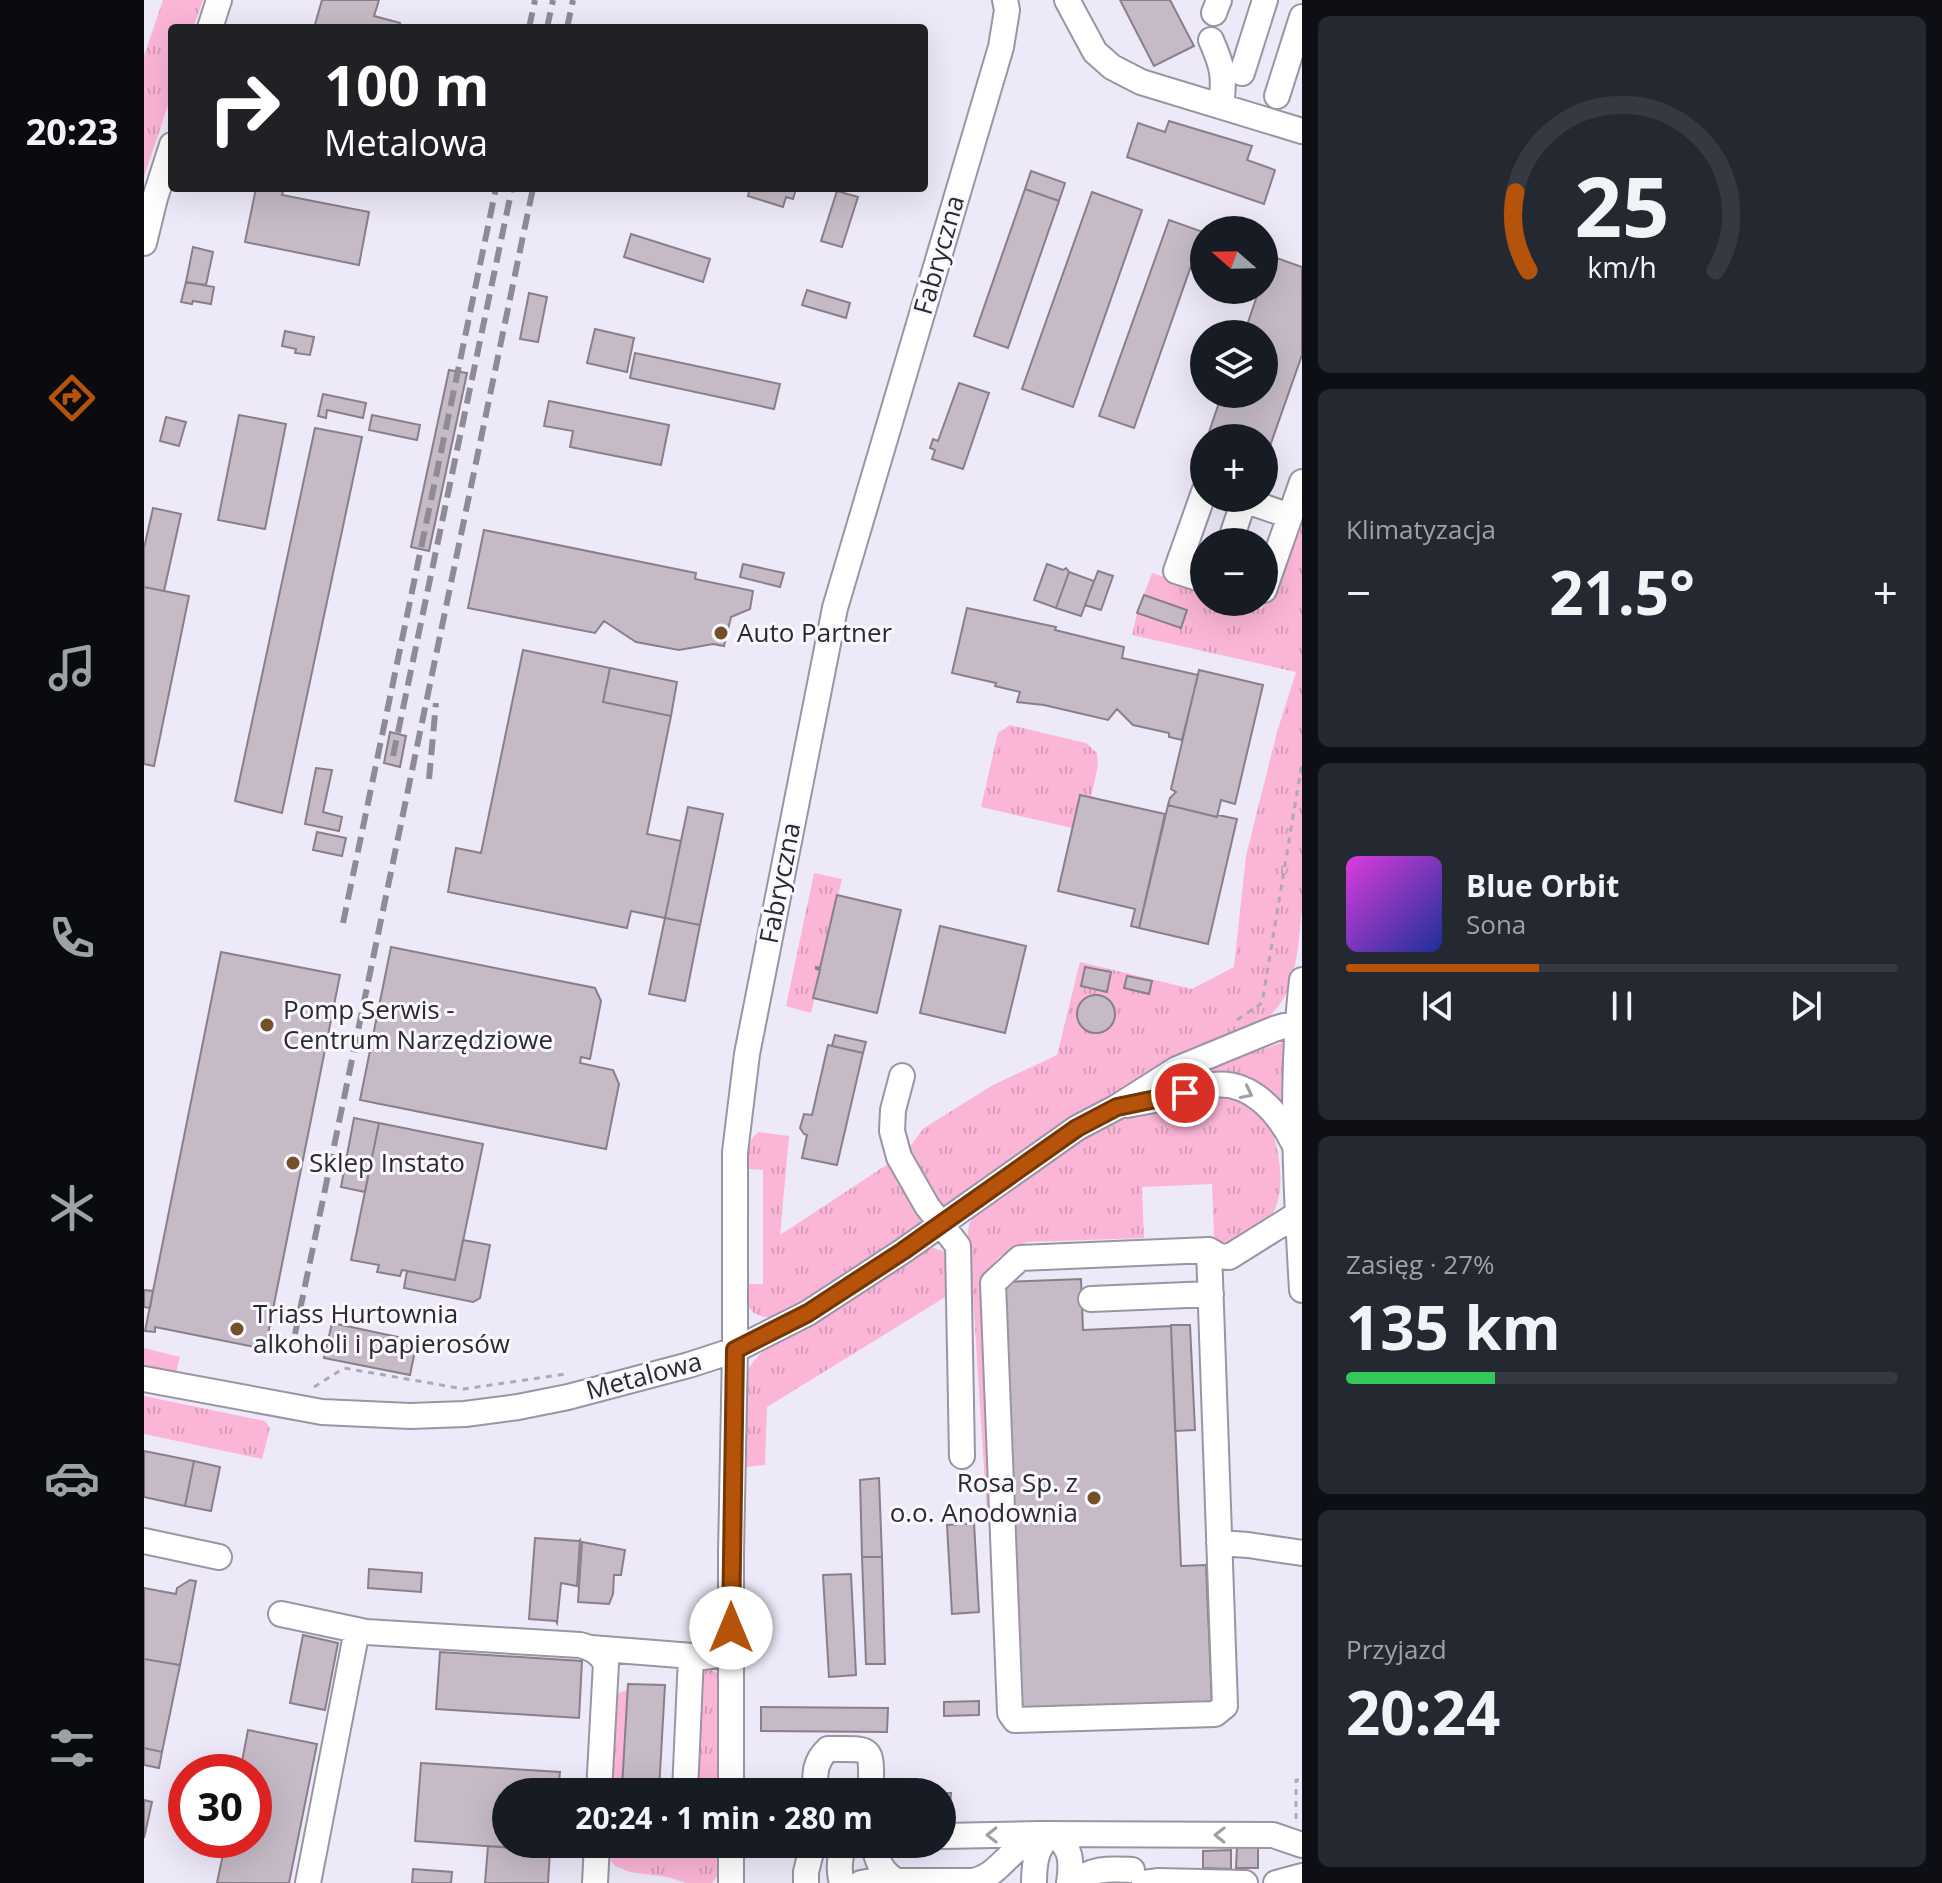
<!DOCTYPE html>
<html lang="pl">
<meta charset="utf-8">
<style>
body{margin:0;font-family:"Open Sans",sans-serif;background:#242831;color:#f1f3f6;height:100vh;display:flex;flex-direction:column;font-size:30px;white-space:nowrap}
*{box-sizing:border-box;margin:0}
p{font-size:26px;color:#9ea1a6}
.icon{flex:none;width:44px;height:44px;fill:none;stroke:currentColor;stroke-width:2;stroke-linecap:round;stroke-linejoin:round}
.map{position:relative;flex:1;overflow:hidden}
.panel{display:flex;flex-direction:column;gap:16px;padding:16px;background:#0d0f14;width:640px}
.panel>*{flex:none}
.banner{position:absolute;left:24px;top:24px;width:760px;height:168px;border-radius:8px;box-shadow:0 8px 32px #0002;background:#202124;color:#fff;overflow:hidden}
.needle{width:52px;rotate:290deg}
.tools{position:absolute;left:1046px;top:216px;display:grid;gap:16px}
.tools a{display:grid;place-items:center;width:88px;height:88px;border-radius:50%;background:#171b24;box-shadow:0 8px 32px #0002;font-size:40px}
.speed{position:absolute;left:24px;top:1754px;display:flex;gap:16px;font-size:40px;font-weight:700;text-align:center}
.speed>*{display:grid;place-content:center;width:104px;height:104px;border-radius:50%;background:#171b24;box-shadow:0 8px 32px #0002;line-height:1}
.speed .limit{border:12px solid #d22;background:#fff;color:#111}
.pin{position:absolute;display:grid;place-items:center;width:68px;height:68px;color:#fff;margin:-34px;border:4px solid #fff;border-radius:50%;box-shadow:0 2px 8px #0007}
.me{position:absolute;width:88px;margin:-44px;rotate:0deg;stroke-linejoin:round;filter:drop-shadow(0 0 6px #0008)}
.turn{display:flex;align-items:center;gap:28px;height:168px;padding:0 24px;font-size:36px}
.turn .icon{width:104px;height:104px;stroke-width:2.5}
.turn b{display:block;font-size:56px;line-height:68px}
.big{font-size:60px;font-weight:700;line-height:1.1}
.panel .widget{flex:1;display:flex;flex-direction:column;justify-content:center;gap:12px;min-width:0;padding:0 28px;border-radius:12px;background:#242831}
.panel .dial{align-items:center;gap:0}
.dial svg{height:208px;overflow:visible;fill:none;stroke:#363941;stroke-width:7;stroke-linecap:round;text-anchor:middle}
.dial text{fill:#f1f3f6;stroke:none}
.song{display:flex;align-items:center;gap:24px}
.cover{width:96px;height:96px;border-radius:12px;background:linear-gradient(135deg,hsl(300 70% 55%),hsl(230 70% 35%))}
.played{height:8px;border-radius:4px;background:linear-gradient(90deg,#b45309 35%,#363941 35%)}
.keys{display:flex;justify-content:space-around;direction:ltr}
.heat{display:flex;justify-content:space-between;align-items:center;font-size:44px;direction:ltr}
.charge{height:12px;border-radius:6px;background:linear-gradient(90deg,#34c759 27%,#363941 0)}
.trip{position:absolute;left:348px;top:1778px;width:464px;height:80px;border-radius:40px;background:#171b24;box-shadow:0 8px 32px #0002;font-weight:700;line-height:80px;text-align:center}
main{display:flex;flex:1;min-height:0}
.tab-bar{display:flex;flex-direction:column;width:144px;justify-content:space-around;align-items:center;background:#090b0e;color:#9ea1a6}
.tab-bar .icon{width:56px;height:56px}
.tab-bar .selected{color:#b45309}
.tab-bar b{font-size:36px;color:#f1f3f6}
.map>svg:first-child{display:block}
.grass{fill:url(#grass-tufts)}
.building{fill:#c5bac6;stroke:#897f8a;stroke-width:2}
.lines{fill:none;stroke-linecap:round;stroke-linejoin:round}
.minor-casing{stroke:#9995a4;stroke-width:28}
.path{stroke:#ada9b6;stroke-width:3;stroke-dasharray:6 6;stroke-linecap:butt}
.minor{stroke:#fff;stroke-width:24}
.rail{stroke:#8e8b96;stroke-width:6;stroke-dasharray:16 8;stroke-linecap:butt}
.oneway{stroke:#a09fa2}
.route-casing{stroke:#753606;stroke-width:20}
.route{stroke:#b45309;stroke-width:14}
.poi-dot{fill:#74502a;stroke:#faf8fe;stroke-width:3}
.labels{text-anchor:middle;stroke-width:6;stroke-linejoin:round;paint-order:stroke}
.street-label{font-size:26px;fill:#2c2a30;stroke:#faf8fe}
.poi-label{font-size:26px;fill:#2c2a30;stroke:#faf8fe;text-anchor:start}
</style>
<main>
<nav class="tab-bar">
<b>20:23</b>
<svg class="icon selected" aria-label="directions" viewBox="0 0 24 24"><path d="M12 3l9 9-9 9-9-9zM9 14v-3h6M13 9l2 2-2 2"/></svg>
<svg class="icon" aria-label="music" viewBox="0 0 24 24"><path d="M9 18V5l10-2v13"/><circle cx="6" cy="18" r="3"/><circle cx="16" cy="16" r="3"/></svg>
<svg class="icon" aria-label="phone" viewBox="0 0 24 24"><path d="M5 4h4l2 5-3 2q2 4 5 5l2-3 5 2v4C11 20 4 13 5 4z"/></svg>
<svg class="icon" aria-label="climate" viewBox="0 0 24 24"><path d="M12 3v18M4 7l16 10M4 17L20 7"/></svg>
<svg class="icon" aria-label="car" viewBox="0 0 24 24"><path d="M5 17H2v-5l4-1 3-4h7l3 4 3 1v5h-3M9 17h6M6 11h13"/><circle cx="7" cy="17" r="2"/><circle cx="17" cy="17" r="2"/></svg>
<svg class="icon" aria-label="filters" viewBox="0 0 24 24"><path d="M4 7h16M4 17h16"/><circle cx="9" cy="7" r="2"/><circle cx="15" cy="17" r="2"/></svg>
</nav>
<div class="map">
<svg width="1158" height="1883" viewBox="0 0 1158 1883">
<defs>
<pattern id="grass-tufts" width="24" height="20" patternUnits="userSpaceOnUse" patternTransform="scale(2)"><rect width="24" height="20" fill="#fbb5d7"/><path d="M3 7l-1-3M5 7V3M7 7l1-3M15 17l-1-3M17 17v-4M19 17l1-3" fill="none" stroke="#d79cb9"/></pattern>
</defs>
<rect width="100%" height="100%" fill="#ede9f9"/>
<!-- grass -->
<path class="grass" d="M19,0H59L49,28H28V93L0,177V56Z
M1158,499V910C1154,940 1154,978 1136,1004C1118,1030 1080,1039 1053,1051C961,1090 880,1151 800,1208H795L760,1154L780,1128L849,1085L913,1055L936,962L1048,989L1090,967L1102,856L1133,732L1152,672L988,635L993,613L1008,573L1060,590V602H1097L1118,609Z
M866,725L942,743L953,753L954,766L947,797L936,795L928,828L837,807L854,733Z
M670,873L698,879L667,1013L642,1006Z
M1140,1042L1141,1110L1037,1082L1038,1078L1066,1066Z
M1058,1095C1076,1096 1096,1094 1111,1106C1134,1124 1144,1186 1130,1211C1120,1226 1101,1236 1087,1246L1077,1244L1070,1236L1068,1184L998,1187L1000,1238L883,1242L855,1257L847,1267L843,1280L854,1514L843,1516L828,1280L823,1240L825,1224L834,1211L918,1151L970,1121Z
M615,1132L645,1136L636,1235L747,1162L780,1218L778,1227C753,1244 645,1321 621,1317C602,1314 601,1299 599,1284H619V1170L605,1169C605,1156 602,1139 615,1132Z
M786,1247L803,1252V1296L623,1407L621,1465L600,1467C599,1441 594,1399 602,1375C615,1338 687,1313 720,1292C743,1278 763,1260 786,1247Z
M0,1348L36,1357L31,1376L0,1370Z
M0,1396L121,1421L126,1428L118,1459L0,1434Z
M566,1669L579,1677L581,1792H551L556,1679L559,1672Z
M483,1690L478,1788L530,1792H462L467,1706L475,1693Z
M460,1844H575C583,1857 578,1872 568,1883H542L524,1877L486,1872L471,1866L463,1856Z"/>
<!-- building -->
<path class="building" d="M178,0H235L230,16L256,23L254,28H237L227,25L226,28H170Z
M976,0H1026L1050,46L1010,66Z
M1025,121L1108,146L1103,160L1131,170L1120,204L983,157L994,123L1021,132Z
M887,171L921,183L915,201L881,189Z
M112,188H140L138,195L225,212L215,265L101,242Z
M606,188H649L652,189L649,199L642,197L639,207L604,196Z
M881,189L915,201L864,348L830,336Z
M693,191L714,197L698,247L677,241Z
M948,192L998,210L929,407L878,389Z
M1025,220L1059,232L990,428L955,416Z
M487,234L566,259L559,282L480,257Z
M49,247L69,252L62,285L42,282Z
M1127,256L1158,267V355L1120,463V438H1063L1078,394H1120V334H1100L1115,290H1120V276Z
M42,282L70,287L67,304L49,301L48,304L37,302Z
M663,290L706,303L702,318L658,305Z
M385,293L403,297L394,342L376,339Z
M451,329L490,338L483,372L443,363Z
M141,331L170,337L166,355L151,353L152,349L138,346Z
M491,353L636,384L630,409L486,378Z
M305,370L323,373L285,551L267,547Z
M815,383L845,393L819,469L788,459L791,450L786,448L789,439L794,441Z
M179,394L222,403L219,418L183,410L182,418L174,416Z
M405,401L525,425L517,465L426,447L429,431L400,426Z
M95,415L142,424L121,529L74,520Z
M228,415L276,425L273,440L225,430Z
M22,417L42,422L35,446L16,441Z
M171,428L218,437L138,813L91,801Z
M9,508L37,514L20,591L0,587V548Z
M340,530L552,573L551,579L609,591L606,609L587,617L580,646L569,644L535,650L492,642L460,621L451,633L324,608Z
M599,564L640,573L636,587L596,577Z
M903,564L919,570L922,568L925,572L912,608L890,600Z
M954,571L969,576L957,610L941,605Z
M925,572L950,581L937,616L912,608Z
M0,587L45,596L10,766L0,764Z
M1000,595L1043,610L1037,628L993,613Z
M823,608L912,627L911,630L980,647L978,658L1054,675L1038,740L1025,737V733L989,725L973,709L964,720L900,705L873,702L876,692L851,686L852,683L808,673Z
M379,650L466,668L459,702L527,716L503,834L537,841L521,918L487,911L483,928L304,892L312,848L337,853Z
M466,668L533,682L527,716L459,702Z
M1055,670L1119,685L1091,804L1077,800L1073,817L1024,805L1026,798L1032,792L1027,789Z
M246,732L262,736L256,767L240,763Z
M172,768L188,770L179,812L198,817L195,831L161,824Z
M936,795L1021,814L995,928L987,926L991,909L914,891Z
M1024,805L1073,817L1074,815L1093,819L1064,944L995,928Z
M544,807L579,814L556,925L521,918Z
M173,832L202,838L198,856L169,850Z
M693,895L757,910L733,1013L669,998L676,970L672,969V967L676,968Z
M521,918L556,925L541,1001L505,994Z
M796,926L882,946L861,1033L776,1013Z
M247,947L451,988L457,1001L446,1059L437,1057L436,1063L469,1070L475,1084L462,1149L216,1100Z
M77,952L196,975L121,1349L11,1327V1332L1,1331Z
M941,967L967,972L963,992L937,986Z
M983,976L1008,981L1005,994L980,988Z
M933 1014a19 19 0 1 1 38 0a19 19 0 1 1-38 0Z
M691,1035L722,1042L719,1053L688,1046Z
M684,1045L719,1053L693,1165L658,1158L663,1135L660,1134L656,1128L660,1114L668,1115Z
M210,1118L235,1123L221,1192L197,1187Z
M235,1123L339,1144L311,1280L258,1270L256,1276L233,1272L235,1265L207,1260Z
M319,1240L346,1245L336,1298L329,1302L260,1288L263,1271L311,1280Z
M937,1279L939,1330L1027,1326L1037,1566L1062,1565L1068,1704L875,1712L858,1282Z
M0,1290L9,1291L6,1308L0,1307Z
M188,1323L273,1341L266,1375L180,1358Z
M1027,1325H1046L1051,1430L1031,1431Z
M0,1451L50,1461L41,1506L0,1497Z
M50,1461L76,1467L67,1511L41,1506Z
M735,1478L738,1557H718L716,1480Z
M830,1523L835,1612L808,1614L803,1525Z
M391,1538L435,1541L436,1540L433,1586L417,1583L413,1623L412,1621L385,1619Z
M438,1542L481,1550L477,1575H470L469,1594L465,1604L434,1602Z
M718,1557H738L741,1664H722Z
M225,1569L278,1573L277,1592L224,1588Z
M707,1574L712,1675L685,1677L679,1575Z
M46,1580L52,1581L36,1665L0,1659V1588L32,1594L33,1588Z
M159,1635L194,1643L181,1710L146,1703Z
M296,1652L438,1661L435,1718L292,1709Z
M0,1659L36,1665L18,1752L0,1748Z
M484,1684L521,1685L515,1790L478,1788Z
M835,1701V1715L800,1716V1702Z
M617,1707L744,1708L743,1732L617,1731Z
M104,1730L173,1744L145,1883H73L82,1840H110V1772H96Z
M0,1748L18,1752L15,1768L0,1765Z
M277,1763L416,1772L414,1792H362V1844H411V1851L271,1841Z
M798,1793H807L806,1807H798Z
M0,1800L8,1802L0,1838Z
M344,1846L406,1850L404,1883H341Z
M1114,1846V1868H1092L1093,1847Z
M1087,1850V1869L1059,1868V1851Z
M269,1869L308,1872L307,1883H268Z"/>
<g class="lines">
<!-- minor casing -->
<g class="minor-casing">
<path id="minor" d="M923,0L951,52L968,67L997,82L1158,131
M1070,13L1075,0
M66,28L75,0
M1067,40C1079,67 1081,77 1077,106
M1098,73L1121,0
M1133,96L1158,17
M0,243L11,198L28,145
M1060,492L1032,571L1060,580
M1094,498L1146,516
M1086,542L1100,500
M1120,590L1158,482
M1158,980C1146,1083 1152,1188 1158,1290
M758,1076L749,1110L748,1131L755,1157L783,1206L814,1246L818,1456
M983,1105C1002,1102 1020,1098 1038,1093C1048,1091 1059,1087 1069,1085C1107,1080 1135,1113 1150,1144
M1065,1250L1081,1706L1071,1714L871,1720L866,1713L849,1283L876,1258Z
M1065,1250L1075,1256L1085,1257L1154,1214
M947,1299L1067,1294
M0,1379L178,1412L266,1416L321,1414L374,1407L424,1397L545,1365L591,1350L664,1313L759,1251L933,1128L973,1107L1033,1069L1130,1029L1140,1026L1158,1028
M0,1541L75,1557
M1075,1543L1104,1545L1158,1553
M137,1614L222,1632L436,1645C448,1648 455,1652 462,1663L455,1792
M447,1648L561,1657L587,1653
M541,1792L547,1656
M587,1792V1553L591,1350V1152L603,1054L691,608L857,47L863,10L861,0
M671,1792C671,1774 670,1762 684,1749C731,1749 727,1745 727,1792
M910,1834C928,1849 928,1861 925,1883
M798,1836L895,1834
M730,1844C732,1860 739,1874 753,1881
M164,1883L213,1630
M451,1883L453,1844
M587,1883V1844
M662,1883V1872L669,1844
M698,1883C694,1869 695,1857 701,1844
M717,1883L728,1881H828C847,1878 856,1864 870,1852C878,1845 887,1839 897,1834L1129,1835L1158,1845
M890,1883C890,1864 892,1843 910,1834
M932,1883C948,1867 967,1869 988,1870
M1000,1883L1015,1881L1101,1883
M1132,1883L1158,1876"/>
</g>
<!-- path -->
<path class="path" d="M1093,1020L1118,1003L1158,763
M170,1387L200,1368L320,1389L422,1374
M1152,1819V1780H1158"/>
<!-- minor -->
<use href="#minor" class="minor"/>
<!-- rail -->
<path class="rail" d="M385,28L391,0
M403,28L409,0
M423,28L429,0
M249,756L368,188
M285,779L292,703
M199,923L352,188
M151,1334L389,188"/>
</g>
<!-- one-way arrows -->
<defs><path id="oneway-chevron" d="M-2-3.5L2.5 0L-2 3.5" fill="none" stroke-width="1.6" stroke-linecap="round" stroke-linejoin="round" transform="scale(2)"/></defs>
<g class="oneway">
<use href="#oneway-chevron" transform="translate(1103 1093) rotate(26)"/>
<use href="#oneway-chevron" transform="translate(848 1835) rotate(179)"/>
<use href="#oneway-chevron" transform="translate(1076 1835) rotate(-179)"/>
</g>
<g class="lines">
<!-- route casing -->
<g class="route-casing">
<path id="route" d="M587,1628L591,1350L664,1313L759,1251L933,1128L973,1107L1041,1093"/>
</g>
<!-- route -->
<use href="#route" class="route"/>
</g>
<!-- markers -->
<g class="poi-dot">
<circle cx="577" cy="633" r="8"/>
<circle cx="123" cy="1025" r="8"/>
<circle cx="149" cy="1163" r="8"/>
<circle cx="93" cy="1329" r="8"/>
<circle cx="950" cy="1498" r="8"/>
</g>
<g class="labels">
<!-- street labels -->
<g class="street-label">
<text transform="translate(795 255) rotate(-74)" y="9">Fabryczna</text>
<text transform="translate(636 883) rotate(-79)" y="9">Fabryczna</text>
<text transform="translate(500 1376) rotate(-15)" y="9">Metalowa</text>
</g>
<!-- poi labels -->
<g class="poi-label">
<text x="593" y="642">Auto Partner</text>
<text x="139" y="1019">Pomp Serwis -<tspan x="139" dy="30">Centrum Narzędziowe</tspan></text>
<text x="165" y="1172">Sklep Instato</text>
<text x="109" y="1323">Triass Hurtownia<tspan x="109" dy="30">alkoholi i papierosów</tspan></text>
<text x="934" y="1492" text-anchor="end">Rosa Sp. z<tspan x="934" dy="30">o.o. Anodownia</tspan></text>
</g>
</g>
</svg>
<div class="tools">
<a><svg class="needle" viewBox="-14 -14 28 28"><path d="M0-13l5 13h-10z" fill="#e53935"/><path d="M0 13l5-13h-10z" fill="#9ea1a6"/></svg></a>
<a><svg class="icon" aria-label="layers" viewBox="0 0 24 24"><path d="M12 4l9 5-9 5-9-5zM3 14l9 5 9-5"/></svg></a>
<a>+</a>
<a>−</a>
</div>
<div class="speed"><div class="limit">30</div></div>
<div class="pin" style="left:1041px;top:1093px;background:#d93025"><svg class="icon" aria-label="arrive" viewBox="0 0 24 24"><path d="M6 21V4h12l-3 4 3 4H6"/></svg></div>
<svg class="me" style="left:587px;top:1628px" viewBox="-20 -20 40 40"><circle r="19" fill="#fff"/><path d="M0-13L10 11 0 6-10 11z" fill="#b45309"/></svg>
<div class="trip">20:24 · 1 min · 280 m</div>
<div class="banner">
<div class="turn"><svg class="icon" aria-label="right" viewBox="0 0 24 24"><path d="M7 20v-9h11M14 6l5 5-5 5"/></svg><div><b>100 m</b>Metalowa</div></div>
</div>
</div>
<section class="panel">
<div class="widget dial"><svg viewBox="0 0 100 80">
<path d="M14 69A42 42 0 1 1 86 69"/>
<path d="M14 69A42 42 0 0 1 9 39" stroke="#b45309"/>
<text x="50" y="56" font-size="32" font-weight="700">25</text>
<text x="50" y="72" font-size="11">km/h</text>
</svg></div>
<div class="widget"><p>Klimatyzacja</p>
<div class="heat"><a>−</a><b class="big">21.5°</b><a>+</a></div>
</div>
<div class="widget">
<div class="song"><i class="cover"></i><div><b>Blue Orbit</b><p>Sona</p></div></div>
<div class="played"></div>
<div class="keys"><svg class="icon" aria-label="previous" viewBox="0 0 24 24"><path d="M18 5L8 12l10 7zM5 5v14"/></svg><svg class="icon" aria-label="pause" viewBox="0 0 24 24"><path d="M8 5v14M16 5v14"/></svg><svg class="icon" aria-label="next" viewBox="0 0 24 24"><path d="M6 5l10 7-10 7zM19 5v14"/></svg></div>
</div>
<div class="widget"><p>Zasięg · 27%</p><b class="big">135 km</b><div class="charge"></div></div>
<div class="widget"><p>Przyjazd</p><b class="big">20:24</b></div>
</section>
</main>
